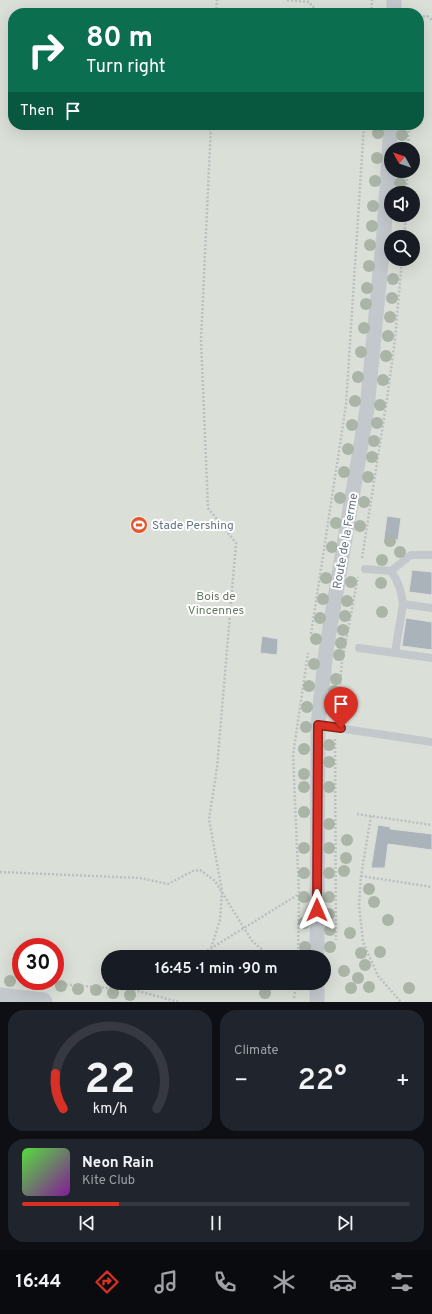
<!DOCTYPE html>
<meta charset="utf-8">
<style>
body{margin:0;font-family:Overpass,sans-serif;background:#20242c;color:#f1f3f6;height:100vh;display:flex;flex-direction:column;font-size:15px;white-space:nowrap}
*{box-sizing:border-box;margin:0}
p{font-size:13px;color:#9ea1a6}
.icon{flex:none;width:22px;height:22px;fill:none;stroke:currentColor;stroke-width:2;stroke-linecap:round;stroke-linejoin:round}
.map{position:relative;height:1002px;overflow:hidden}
.side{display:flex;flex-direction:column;gap:8px;padding:8px;background:#0d0f14;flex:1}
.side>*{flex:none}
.top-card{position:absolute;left:8px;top:8px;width:416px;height:122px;border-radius:16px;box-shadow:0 4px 16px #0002;background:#0b6e4f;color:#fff;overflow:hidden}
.needle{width:26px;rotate:310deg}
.buttons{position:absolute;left:384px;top:142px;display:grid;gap:8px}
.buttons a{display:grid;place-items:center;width:36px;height:36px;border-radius:50%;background:#171b24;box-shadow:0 4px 16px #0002;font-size:20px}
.speed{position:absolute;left:12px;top:938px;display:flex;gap:8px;font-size:20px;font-weight:700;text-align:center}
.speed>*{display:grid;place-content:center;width:52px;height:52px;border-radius:50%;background:#171b24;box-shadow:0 4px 16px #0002;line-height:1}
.speed .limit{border:6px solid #d22;background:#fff;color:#111}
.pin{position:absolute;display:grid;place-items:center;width:34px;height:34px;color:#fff;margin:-41px -17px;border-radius:50% 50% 50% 0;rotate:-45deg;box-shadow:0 0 4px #0007}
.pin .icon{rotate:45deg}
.me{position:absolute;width:44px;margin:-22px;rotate:0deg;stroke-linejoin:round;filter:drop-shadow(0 0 3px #0008)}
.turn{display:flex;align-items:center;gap:14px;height:84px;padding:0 12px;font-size:18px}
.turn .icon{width:52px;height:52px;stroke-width:2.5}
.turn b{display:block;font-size:28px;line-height:34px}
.then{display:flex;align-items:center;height:38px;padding:0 12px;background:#0003;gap:8px;font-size:15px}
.big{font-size:30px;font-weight:600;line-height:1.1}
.side .tile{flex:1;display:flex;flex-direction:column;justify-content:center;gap:6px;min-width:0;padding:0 14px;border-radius:16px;background:#20242c}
.side .dial{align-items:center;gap:0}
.dial svg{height:104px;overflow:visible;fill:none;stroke:#363941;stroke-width:7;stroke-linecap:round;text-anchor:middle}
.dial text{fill:#f1f3f6;stroke:none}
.song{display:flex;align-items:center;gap:12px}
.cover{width:48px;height:48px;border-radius:6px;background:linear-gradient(135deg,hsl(110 70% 55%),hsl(290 70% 35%))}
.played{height:4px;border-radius:2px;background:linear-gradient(90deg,#d93025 25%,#363941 25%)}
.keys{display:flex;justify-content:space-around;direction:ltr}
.heat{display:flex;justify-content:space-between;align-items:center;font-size:22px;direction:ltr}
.side .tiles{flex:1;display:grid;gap:8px;grid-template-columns:1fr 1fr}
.tile:last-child{grid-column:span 2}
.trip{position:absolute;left:101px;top:950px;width:230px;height:40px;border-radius:20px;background:#171b24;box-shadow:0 4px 16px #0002;font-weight:600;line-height:40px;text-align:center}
.tab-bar{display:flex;height:64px;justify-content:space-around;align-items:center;background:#090b0e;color:#9ea1a6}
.tab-bar .icon{width:28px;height:28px}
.tab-bar .selected{color:#d93025}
.tab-bar b{font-size:18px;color:#f1f3f6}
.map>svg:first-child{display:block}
.green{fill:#dadfd7;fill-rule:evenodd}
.building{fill:#aab3b9;stroke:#dcdcda}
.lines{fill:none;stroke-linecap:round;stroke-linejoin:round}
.path{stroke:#bbbfc2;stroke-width:2.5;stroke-dasharray:2 2;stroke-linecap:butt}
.service{stroke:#c3c8cc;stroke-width:8}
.minor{stroke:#c3c8cc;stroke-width:15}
.tertiary{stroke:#c3c8cc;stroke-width:19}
.tree{fill:#aab4a7}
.route-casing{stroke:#8d1f18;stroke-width:10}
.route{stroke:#d93025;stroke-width:7}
.labels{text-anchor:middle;stroke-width:4;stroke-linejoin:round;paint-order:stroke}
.poi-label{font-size:12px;fill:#657683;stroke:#fff;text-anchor:start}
.street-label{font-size:12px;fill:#657683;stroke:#fff}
.park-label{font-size:12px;fill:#687a64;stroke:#fff}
</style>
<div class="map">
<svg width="432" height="1002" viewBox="0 0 432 1002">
<rect width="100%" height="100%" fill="#fafaf8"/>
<!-- green -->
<path class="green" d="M0,0H432V1002H0ZM13,13H419V125H13ZM391,149H413V171H391ZM391,193H413V215H391ZM391,237H413V259H391ZM21,947H55V981H21ZM108,957H324V983H108Z"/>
<!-- building -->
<path class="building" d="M387,516L401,518L398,540L384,538Z
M412,570L432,572V595L409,592Z
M406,618L432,622V650L402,646Z
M262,636L278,639L277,655L260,653Z
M378,825L390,827V829L432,834V850L388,844L385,868H371Z"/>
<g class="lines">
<!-- path -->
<path class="path" d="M287,0L309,2L318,13
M216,13L217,0
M371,13L372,0
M419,17L427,16L432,20
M408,149L409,125
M407,193V171
M404,237L406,215
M362,558L387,399L395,339L402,259
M311,634L346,405L364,125
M337,716L342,662L358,577
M335,739L336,940
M357,814L432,825
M371,816L361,876L359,905L363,942L378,976L401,1002
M0,872L140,878L168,884L193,871L200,870L215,881L252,941L271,957
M361,876L432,887
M211,948L220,920L222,891L209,819L217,768L236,543L208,508L201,340L211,125
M197,957L299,894
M298,957L299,894L293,755L308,653
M46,983L134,990L179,1002
M134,990L151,983
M294,998L297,983"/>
<!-- service -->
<path class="service" d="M365,569L391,571L411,555H432
M391,571C399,582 401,591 403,604L432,608
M359,648L432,658
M395,653L403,604
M318,725L432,742"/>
<!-- minor -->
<path class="minor" d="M394,13V0
M317,957L318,725L326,651L367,409L384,232L391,125
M317,1002V983"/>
<!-- tertiary -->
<path class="tertiary" d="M0,997L43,1002"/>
</g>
<!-- trees -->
<g class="tree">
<circle cx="378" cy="133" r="6"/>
<circle cx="402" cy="135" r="6"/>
<circle cx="377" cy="158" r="6"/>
<circle cx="375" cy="181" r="6"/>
<circle cx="400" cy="183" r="6"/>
<circle cx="373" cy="206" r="6"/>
<circle cx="372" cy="226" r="6"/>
<circle cx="370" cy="245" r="6"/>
<circle cx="369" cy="266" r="6"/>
<circle cx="393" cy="279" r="6"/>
<circle cx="367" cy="288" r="6"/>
<circle cx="392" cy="298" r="6"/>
<circle cx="366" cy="304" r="6"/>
<circle cx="390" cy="317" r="6"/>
<circle cx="364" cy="328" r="6"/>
<circle cx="388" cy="336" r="6"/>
<circle cx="361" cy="352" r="6"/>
<circle cx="386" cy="356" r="6"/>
<circle cx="358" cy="377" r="6"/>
<circle cx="383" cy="380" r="6"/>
<circle cx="355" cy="401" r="6"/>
<circle cx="380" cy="405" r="6"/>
<circle cx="377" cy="423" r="6"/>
<circle cx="352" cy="425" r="6"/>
<circle cx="374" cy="441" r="6"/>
<circle cx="348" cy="449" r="6"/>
<circle cx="372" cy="457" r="6"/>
<circle cx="344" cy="472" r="6"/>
<circle cx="368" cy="477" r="6"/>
<circle cx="340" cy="498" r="6"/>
<circle cx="364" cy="502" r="6"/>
<circle cx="336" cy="523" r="6"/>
<circle cx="360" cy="526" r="6"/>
<circle cx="390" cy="541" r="6"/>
<circle cx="332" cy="547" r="6"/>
<circle cx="400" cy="552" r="6"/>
<circle cx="382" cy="560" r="6"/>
<circle cx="326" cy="578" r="6"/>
<circle cx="351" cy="582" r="6"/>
<circle cx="381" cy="583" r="6"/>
<circle cx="323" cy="599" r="6"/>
<circle cx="347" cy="601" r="6"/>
<circle cx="382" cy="612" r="6"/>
<circle cx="345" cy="616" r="6"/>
<circle cx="320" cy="618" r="6"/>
<circle cx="343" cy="630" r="6"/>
<circle cx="316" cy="639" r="6"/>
<circle cx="341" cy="643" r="6"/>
<circle cx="339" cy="655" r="6"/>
<circle cx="314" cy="664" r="6"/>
<circle cx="336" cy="679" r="6"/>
<circle cx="309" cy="686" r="6"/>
<circle cx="334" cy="691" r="6"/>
<circle cx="307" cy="707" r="6"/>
<circle cx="306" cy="727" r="6"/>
<circle cx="329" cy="745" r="6"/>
<circle cx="304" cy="749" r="6"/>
<circle cx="329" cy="762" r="6"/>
<circle cx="304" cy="774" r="6"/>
<circle cx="304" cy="787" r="6"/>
<circle cx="329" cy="787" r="6"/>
<circle cx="304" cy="812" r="6"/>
<circle cx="329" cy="824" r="6"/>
<circle cx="347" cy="840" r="6"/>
<circle cx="304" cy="848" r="6"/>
<circle cx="329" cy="848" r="6"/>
<circle cx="346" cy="858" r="6"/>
<circle cx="344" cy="871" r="6"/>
<circle cx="304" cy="873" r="6"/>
<circle cx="329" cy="873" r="6"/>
<circle cx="369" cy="889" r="6"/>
<circle cx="304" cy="897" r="6"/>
<circle cx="329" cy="897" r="6"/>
<circle cx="374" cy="902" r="6"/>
<circle cx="329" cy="914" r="6"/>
<circle cx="388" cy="920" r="6"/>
<circle cx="304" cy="923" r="6"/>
<circle cx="330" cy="930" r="6"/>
<circle cx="350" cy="933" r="6"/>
<circle cx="305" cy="947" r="6"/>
<circle cx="330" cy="947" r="6"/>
<circle cx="380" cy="952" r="6"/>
<circle cx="361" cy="953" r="6"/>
<circle cx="365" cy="965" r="6"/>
<circle cx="344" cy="971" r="6"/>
<circle cx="358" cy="978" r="6"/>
<circle cx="10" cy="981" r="6"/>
<circle cx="61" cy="986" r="6"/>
<circle cx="369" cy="987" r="6"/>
<circle cx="351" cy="988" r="6"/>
<circle cx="409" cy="988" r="6"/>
<circle cx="78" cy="989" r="6"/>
<circle cx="96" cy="990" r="6"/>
<circle cx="113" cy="993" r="6"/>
<circle cx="265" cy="993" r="6"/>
<circle cx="130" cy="995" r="6"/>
</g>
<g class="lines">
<!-- route casing -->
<g class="route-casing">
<path id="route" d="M317,910L318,725L341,728"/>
</g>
<!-- route -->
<use href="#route" class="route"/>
</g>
<!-- icons -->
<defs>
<g id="stadium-disc" transform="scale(0.9)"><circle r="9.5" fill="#e4572e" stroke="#fff"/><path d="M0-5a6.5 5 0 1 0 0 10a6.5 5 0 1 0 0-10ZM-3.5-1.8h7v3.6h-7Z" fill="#fff"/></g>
</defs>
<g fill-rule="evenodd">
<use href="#stadium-disc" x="139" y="525"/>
</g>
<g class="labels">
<!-- poi labels -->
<g class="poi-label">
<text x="152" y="529">Stade Pershing</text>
</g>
<!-- street labels -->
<g class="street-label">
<text transform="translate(345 541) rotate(-80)" y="4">Route de la Ferme</text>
</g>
<!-- park labels -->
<g class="park-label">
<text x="216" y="600">Bois de<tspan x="216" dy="14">Vincennes</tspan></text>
</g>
</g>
</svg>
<div class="buttons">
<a><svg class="needle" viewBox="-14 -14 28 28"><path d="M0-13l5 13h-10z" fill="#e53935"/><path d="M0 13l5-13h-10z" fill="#9ea1a6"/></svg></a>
<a><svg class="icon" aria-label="sound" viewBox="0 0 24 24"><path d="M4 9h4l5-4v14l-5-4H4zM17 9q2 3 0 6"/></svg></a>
<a><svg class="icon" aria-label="search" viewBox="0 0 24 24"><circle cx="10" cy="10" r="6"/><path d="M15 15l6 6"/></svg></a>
</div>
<div class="speed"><div class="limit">30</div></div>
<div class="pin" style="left:341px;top:728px;background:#d93025"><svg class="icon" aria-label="arrive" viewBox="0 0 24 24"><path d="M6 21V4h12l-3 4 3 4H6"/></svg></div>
<svg class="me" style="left:317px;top:910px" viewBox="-20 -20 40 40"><path d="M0-17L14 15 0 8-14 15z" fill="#d93025" stroke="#fff" stroke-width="4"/></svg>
<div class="trip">16:45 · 1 min · 90 m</div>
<div class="top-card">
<div class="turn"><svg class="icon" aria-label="right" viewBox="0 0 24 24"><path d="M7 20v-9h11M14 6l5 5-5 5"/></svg><div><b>80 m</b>Turn right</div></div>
<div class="then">Then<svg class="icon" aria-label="arrive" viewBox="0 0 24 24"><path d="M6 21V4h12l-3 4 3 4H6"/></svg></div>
</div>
</div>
<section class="side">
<div class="tiles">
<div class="tile dial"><svg viewBox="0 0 100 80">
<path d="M14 69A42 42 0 1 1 86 69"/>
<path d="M14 69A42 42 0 0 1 8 42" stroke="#d93025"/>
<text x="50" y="56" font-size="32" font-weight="700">22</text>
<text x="50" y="72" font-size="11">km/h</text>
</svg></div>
<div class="tile"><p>Climate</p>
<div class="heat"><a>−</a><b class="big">22°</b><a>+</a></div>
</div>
<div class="tile">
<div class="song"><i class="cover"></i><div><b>Neon Rain</b><p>Kite Club</p></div></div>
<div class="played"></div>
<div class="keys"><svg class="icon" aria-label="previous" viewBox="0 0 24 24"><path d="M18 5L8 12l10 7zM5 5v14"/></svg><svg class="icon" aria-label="pause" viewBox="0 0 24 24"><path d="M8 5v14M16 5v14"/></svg><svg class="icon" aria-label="next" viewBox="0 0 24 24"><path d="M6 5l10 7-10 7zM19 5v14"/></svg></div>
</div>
</div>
</section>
<nav class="tab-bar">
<b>16:44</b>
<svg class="icon selected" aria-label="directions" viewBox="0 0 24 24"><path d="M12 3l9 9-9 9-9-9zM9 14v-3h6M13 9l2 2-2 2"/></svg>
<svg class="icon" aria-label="music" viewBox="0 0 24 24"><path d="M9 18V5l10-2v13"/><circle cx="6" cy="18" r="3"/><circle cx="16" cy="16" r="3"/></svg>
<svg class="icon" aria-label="phone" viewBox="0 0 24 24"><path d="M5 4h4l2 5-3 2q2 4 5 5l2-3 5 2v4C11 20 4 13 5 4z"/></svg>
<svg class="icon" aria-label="climate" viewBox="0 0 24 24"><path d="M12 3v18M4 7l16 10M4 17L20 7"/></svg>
<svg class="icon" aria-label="car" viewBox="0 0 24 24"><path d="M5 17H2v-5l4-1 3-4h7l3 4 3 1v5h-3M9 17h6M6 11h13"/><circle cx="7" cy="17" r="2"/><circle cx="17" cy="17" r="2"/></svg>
<svg class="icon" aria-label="filters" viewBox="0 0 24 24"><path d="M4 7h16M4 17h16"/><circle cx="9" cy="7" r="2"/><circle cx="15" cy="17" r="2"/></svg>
</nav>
